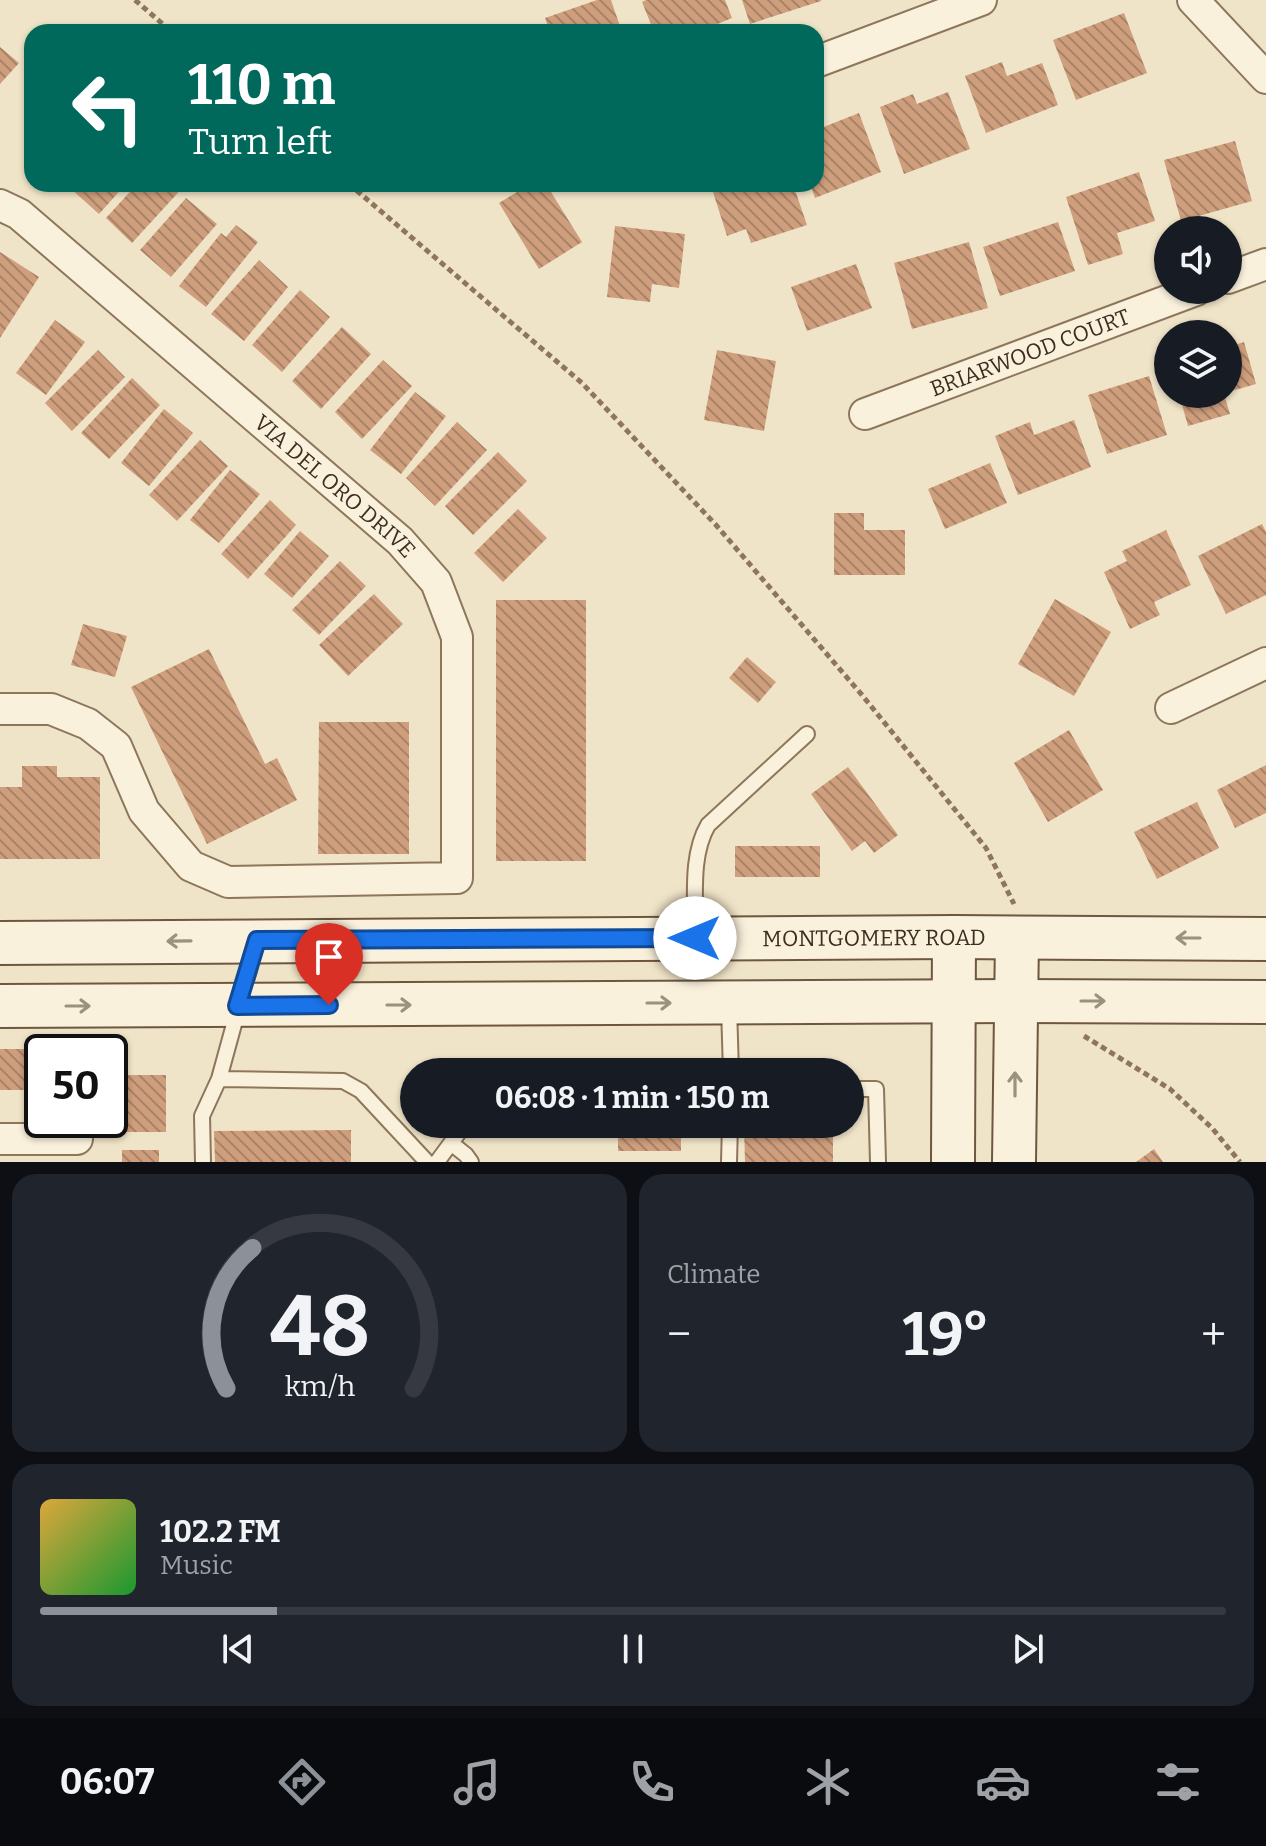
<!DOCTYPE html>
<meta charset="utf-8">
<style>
body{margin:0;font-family:Bitter,serif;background:#20242c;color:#f1f3f6;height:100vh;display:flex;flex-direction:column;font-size:30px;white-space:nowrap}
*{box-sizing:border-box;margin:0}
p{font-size:26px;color:#9ea1a6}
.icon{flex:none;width:44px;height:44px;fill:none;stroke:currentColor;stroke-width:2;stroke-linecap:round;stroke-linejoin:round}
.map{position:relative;height:1162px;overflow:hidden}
.drawer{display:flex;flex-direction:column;gap:12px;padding:12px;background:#0d0f14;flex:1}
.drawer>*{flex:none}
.guide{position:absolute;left:24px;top:24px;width:800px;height:168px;border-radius:24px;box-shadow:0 2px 6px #0004;background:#00695c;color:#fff;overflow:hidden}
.controls{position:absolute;left:1154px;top:216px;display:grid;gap:16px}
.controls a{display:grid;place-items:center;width:88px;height:88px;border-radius:50%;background:#171b24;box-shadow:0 2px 6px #0004;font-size:40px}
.speed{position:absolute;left:24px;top:1034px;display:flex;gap:16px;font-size:40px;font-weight:700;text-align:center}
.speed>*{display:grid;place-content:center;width:104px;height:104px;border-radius:50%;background:#171b24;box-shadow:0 2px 6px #0004;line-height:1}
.speed .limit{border:4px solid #111;border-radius:12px;background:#fff;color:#111}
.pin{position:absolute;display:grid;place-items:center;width:68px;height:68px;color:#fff;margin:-82px -34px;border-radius:50% 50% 50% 0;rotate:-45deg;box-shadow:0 0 8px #0007}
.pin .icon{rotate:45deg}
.me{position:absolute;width:88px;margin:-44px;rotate:270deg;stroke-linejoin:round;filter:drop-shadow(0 0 6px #0008)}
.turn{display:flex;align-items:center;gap:28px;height:168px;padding:0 32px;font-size:36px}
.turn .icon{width:104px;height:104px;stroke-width:2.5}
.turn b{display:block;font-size:56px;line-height:68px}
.big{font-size:60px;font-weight:700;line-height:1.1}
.drawer .widget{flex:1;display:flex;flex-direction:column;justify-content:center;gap:12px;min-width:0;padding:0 28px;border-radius:24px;background:#20242c}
.drawer .dial{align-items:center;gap:0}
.dial svg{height:208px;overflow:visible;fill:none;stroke:#363941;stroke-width:7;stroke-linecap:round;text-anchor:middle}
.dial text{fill:#f1f3f6;stroke:none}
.song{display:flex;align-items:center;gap:24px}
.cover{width:96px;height:96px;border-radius:12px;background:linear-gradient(135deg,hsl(40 70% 55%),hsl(130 70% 35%))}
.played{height:8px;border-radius:4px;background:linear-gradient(90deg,#8c9099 20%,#363941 20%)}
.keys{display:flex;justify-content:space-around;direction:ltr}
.heat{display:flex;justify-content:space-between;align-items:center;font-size:44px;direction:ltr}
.drawer .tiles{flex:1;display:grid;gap:12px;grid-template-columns:1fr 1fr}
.widget:last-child{grid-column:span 2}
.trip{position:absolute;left:400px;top:1058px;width:464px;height:80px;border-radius:40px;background:#171b24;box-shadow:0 2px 6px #0004;font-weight:700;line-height:80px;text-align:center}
.menu{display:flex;height:128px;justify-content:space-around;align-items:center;background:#090b0e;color:#9ea1a6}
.menu .icon{width:56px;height:56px}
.menu .selected{color:#8c9099}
.menu b{font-size:36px;color:#f1f3f6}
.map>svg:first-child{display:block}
.building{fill:url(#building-back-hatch)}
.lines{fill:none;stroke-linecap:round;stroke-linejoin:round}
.lane-casing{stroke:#8d765c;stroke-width:18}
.street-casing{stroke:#8d765c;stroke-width:34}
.secondary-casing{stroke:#6f573f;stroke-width:46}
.path{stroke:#8d765c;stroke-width:5;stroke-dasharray:6 4;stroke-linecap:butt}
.lane{stroke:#faf1dc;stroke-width:14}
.street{stroke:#faf1dc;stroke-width:30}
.secondary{stroke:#faf1dc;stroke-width:42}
.oneway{stroke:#9c907e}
.route-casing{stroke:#114b97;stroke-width:20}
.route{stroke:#1a73e8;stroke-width:14}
.labels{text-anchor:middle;stroke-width:6;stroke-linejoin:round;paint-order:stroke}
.street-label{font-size:22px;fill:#3d2e20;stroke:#f7eed8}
</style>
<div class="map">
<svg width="1266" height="1162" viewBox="0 0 1266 1162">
<defs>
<pattern id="building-back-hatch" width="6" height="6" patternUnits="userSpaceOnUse" patternTransform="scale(2)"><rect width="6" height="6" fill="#cf9f7d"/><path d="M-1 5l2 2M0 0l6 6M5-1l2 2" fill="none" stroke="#a98266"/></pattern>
</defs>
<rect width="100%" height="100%" fill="#f0e4c8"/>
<!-- building -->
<path class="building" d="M597,0H611L622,32H550L545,18Z
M646,0H725L732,18L698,32H654L642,2Z
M742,0H821V1L750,24Z
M1124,13L1147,73L1076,100L1053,40Z
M0,47L19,63L0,84Z
M1002,62L1007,76L1042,63L1058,105L986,133L965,76Z
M948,92L970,149L904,174L880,107L913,94L917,104Z
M859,113L881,172L815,198L810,184H816V130Z
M1235,141L1252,201L1181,221L1164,160Z
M1139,172L1155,221L1117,233L1123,254L1088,265L1066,197Z
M73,184H126L99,214L70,188Z
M137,184H186L132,243L106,218Z
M530,184H546L582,242L539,269L499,203Z
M737,184H793L807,225L751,243L746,229L727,236L713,192Z
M186,198L217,224L171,277L140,250Z
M1058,222L1075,271L1000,296L983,247Z
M236,225L258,242L206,307L179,286L221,233L226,237Z
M615,226L685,234L679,288L652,284L650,302L607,297Z
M969,242L988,308L912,329L894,263Z
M0,252L39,277L0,338Z
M259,260L288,287L244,341L211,314Z
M856,264L872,308L807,331L791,287Z
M300,290L330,317L282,372L252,345Z
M55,320L85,342L46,395L16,373Z
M342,327L371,354L321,409L292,381Z
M1244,342L1256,384L1228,392V347Z
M98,350L125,377L72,431L45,403Z
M717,350L776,361L764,431L704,420Z
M383,360L412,386L362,439L335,412Z
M1149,376L1167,435L1107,454L1088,395Z
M132,378L160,405L109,459L81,433Z
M415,392L446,416L401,474L370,450Z
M1179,394H1224L1230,414L1188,426Z
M164,409L193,433L149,486L121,463Z
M1074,420L1091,467L1018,495L995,436L1030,422L1034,435Z
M457,422L487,450L435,506L406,478Z
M200,440L228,466L177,521L149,495Z
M498,452L527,481L473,535L445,506Z
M990,463L1007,503L945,529L928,489Z
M230,470L260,494L219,543L190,520Z
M270,500L296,525L248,579L221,554Z
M518,509L547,538L503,582L474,553Z
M834,513H864V530H905V575H834Z
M1262,524L1266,532V595L1226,614L1198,556Z
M1166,530L1191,585L1154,602L1160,615L1130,629L1104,572L1127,561L1122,551Z
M300,531L329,556L292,598L264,574Z
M340,561L366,586L319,635L292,610Z
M374,594L403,624L348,676L319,645Z
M1055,599L1111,632L1074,696L1018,664Z
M496,600H586V861H496Z
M83,624L127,636L115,677L71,665Z
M209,649L265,764L277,758L297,800L207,844L131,687Z
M747,657L776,682L758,703L729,678Z
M319,722H409V854H318Z
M1069,730L1103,790L1048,822L1014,763Z
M1266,765V813L1235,828L1217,790Z
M22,766H57V777H100V859H0V787H22Z
M848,767L898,835L874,853L865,841L852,851L811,794Z
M1197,802L1219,848L1157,879L1134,832Z
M735,846H820V877H735Z
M0,1049H42V1090H0Z
M124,1075H166V1132H124Z
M618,1124H681V1151H618Z
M744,1124H809V1136H833V1162H745Z
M351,1130V1162H215L214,1131Z
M1154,1149L1163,1162H1136Z
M122,1150H159V1162H122Z"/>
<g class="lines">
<!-- lane casing -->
<g class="lane-casing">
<path id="lane" d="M695,934C696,899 690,856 708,825L807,734
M729,1007L731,1072
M219,1079L343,1081L361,1091L427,1162
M850,1089H876L878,1162
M451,1143L466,1155L471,1162
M203,1162L202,1116L219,1079L256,944
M437,1162L465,1124
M729,1162L730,1124"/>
</g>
<!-- street casing -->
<g class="street-casing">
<g id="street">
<path d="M1193,0L1266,78"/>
<path d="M816,62L981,0"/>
<path id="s1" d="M0,205L19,214L400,541L436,582L457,637V878L228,882L191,866L144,811L116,746L88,724L51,709H0"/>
<path d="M1228,278L1266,264"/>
<path id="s2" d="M865,414L1196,290"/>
<path d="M1171,708L1266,663"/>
<path d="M0,1139H77"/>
</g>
</g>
<!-- secondary casing -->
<g class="secondary-casing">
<g id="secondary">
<path id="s3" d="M0,943L954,937L1266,939"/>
<path d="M0,1006L1015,1001L1266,1002"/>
<path d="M953,1162L954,937"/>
<path d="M1014,1162L1017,938"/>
</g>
</g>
<!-- path -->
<path class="path" d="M135,0L172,32
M349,184L582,383L716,525L862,695L986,848L1014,904
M1084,1036L1170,1089L1212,1128L1240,1162"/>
<!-- lane -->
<use href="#lane" class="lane"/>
<!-- street -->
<use href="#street" class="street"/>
<!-- secondary -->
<use href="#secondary" class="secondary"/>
</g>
<!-- one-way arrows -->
<defs><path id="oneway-shaft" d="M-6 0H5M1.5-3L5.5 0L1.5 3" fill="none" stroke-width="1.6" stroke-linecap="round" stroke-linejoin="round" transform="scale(2)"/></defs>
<g class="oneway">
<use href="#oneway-shaft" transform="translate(1188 938) rotate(-180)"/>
<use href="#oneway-shaft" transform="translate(179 941) rotate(179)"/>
<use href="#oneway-shaft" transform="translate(1093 1001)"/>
<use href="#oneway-shaft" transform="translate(659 1003)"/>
<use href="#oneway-shaft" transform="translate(399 1005)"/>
<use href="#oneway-shaft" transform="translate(78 1006)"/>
<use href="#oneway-shaft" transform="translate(1015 1084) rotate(-90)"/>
</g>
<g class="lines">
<!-- route casing -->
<g class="route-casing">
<path id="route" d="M329,1005L237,1006L257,940L695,938"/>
</g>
<!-- route -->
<use href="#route" class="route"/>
</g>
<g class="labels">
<!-- street labels -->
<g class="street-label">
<text dy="8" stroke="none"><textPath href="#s2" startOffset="176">BRIARWOOD COURT</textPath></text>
<text dy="8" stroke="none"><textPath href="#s1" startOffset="438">VIA DEL ORO DRIVE</textPath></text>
<text dy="8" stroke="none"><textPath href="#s3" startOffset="874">MONTGOMERY ROAD</textPath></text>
</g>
</g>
</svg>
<div class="controls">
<a><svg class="icon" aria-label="sound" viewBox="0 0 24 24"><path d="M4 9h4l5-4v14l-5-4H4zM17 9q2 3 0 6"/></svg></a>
<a><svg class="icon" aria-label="layers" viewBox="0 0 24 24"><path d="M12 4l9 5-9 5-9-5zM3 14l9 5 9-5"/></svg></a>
</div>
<div class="speed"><div class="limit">50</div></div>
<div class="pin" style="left:329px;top:1005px;background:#d93025"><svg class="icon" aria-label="arrive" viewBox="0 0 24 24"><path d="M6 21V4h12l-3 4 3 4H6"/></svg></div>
<svg class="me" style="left:695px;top:938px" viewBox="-20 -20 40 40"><circle r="19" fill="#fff"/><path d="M0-13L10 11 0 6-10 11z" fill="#1a73e8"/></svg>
<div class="trip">06:08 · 1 min · 150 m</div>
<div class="guide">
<div class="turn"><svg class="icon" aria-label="left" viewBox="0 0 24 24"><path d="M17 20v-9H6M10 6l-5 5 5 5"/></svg><div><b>110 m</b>Turn left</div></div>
</div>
</div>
<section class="drawer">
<div class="tiles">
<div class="widget dial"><svg viewBox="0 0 100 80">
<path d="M14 69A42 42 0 1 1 86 69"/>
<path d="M14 69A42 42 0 0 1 24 15" stroke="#8c9099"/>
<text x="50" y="56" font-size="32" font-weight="700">48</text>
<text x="50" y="72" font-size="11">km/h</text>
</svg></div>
<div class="widget"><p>Climate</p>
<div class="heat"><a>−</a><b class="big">19°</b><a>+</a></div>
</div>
<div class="widget">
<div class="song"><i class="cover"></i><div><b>102.2 FM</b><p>Music</p></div></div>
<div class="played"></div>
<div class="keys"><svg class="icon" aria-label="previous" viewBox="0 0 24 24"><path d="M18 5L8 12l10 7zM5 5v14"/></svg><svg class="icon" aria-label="pause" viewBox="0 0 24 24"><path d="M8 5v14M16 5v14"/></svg><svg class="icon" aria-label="next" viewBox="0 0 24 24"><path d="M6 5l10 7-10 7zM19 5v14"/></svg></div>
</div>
</div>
</section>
<nav class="menu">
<b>06:07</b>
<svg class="icon selected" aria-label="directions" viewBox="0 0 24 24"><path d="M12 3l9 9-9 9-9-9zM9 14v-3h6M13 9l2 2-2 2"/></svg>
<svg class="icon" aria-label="music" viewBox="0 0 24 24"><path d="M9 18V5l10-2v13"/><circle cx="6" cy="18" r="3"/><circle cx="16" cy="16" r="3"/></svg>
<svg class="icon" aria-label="phone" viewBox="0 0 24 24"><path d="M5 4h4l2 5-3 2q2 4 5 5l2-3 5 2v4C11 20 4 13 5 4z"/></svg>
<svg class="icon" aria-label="climate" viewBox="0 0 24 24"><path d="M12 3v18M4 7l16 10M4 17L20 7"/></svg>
<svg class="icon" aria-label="car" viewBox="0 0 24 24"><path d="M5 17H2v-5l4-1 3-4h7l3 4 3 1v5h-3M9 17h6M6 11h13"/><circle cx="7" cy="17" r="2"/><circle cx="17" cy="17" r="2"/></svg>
<svg class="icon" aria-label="filters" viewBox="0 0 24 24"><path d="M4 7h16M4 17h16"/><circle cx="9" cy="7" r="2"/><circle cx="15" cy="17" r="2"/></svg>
</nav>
